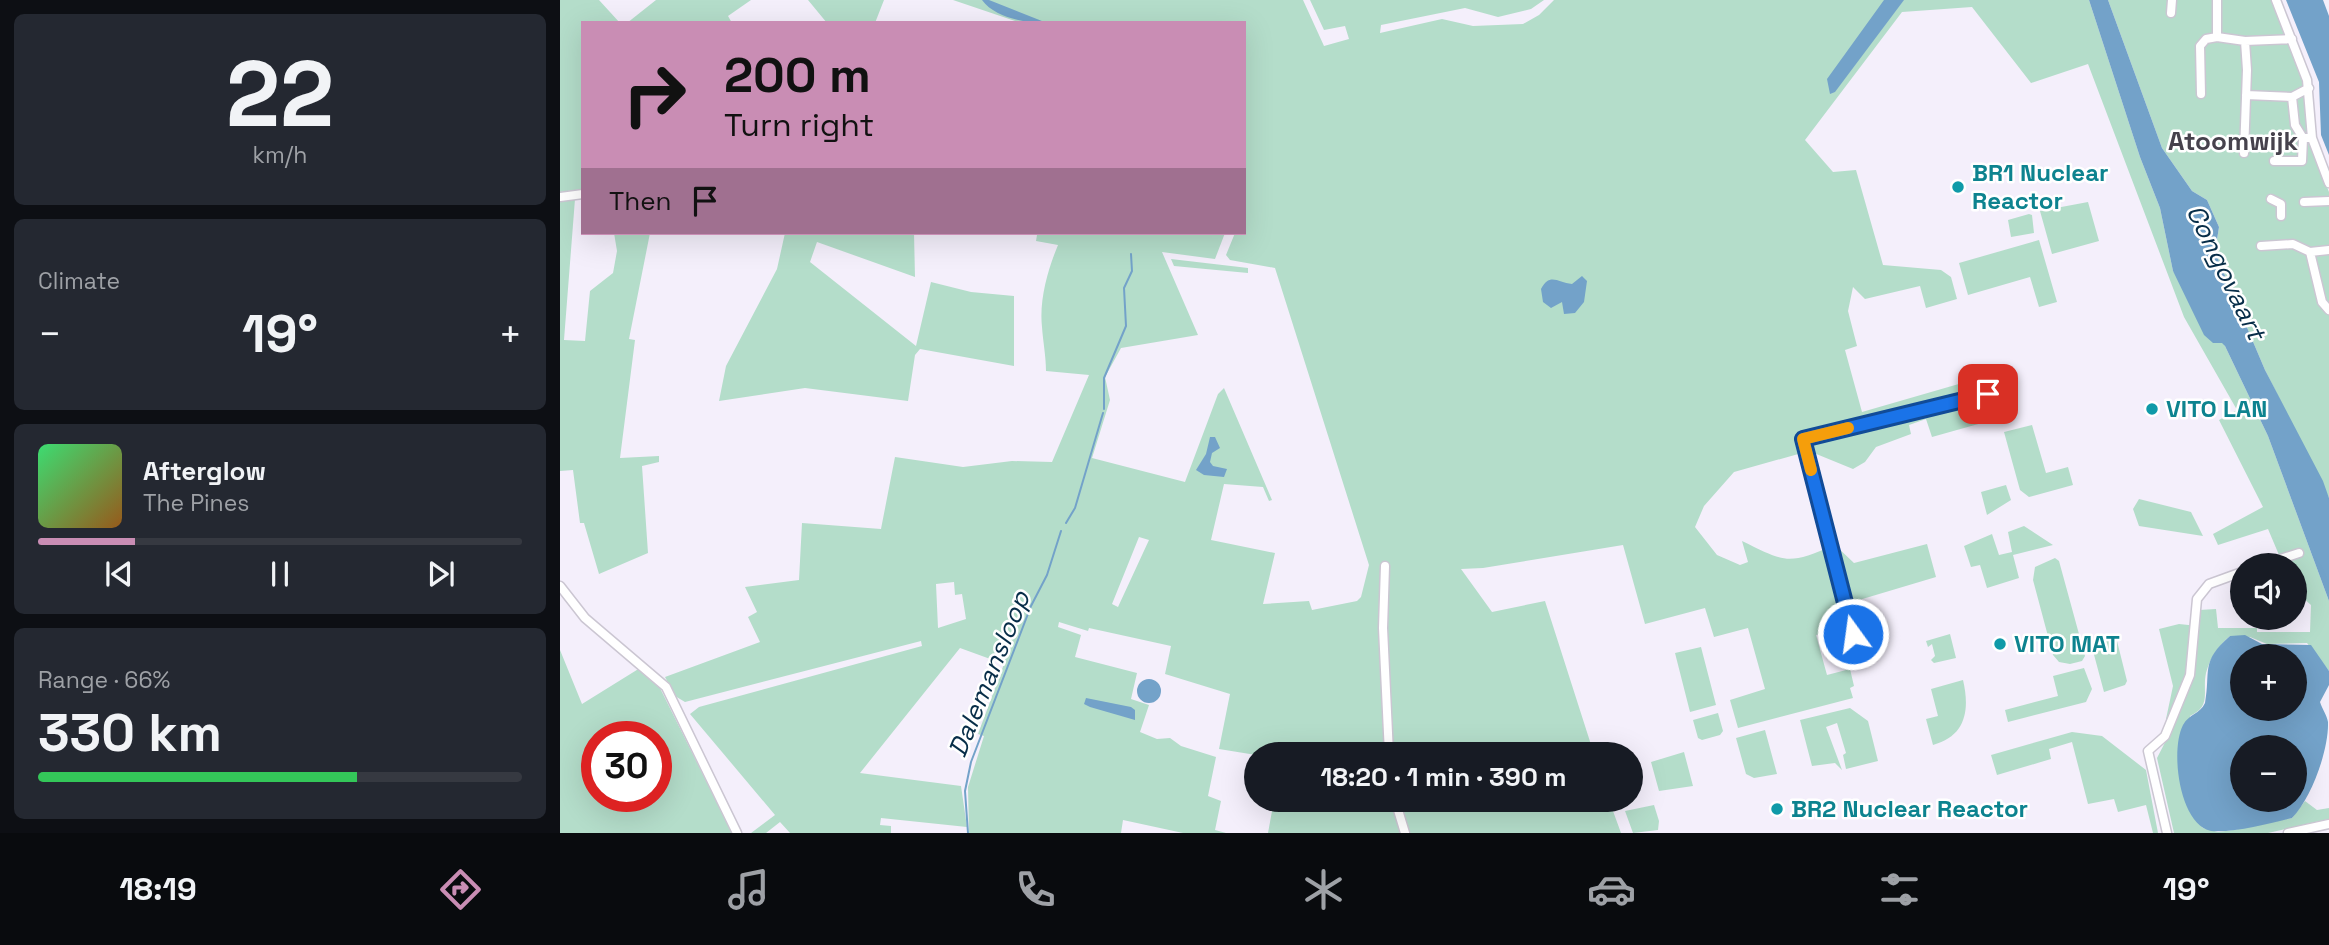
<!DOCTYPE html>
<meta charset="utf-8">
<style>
body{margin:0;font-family:"Space Grotesk",sans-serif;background:#242831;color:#f1f3f6;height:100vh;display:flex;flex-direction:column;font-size:26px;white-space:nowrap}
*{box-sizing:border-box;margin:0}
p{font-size:23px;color:#9ea1a6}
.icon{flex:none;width:38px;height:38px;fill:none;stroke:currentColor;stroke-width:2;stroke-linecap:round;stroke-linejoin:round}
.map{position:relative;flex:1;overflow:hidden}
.panel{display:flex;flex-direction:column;gap:14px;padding:14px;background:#0d0f14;width:560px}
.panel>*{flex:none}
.guide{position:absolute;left:21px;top:21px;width:665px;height:214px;border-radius:0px;box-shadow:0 7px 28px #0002;background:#c98db4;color:#111;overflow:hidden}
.fabs{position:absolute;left:1670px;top:553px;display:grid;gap:14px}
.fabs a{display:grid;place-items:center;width:77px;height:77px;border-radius:50%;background:#171b24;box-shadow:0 7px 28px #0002;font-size:35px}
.speed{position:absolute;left:21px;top:721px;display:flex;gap:14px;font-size:35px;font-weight:700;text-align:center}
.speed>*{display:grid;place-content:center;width:91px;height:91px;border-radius:50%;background:#171b24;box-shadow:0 7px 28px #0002;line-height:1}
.speed .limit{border:10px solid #d22;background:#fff;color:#111}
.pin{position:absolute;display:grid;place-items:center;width:60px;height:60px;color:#fff;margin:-30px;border-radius:14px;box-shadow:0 4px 10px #0006}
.me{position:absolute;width:77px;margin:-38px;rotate:346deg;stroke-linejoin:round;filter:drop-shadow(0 0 5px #0008)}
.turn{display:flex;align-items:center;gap:24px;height:147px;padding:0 28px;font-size:32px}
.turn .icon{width:91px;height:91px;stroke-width:2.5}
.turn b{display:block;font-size:49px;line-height:60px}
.then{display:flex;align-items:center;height:66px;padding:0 28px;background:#0003;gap:14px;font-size:26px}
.big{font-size:52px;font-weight:600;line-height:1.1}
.panel .widget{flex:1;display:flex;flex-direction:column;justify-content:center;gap:10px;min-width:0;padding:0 24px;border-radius:10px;background:#242831}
.panel .dial{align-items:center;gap:0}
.dial b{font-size:91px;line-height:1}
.song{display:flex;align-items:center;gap:21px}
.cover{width:84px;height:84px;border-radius:10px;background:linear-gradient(135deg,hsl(140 70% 55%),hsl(30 70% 35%))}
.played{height:7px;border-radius:4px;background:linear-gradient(90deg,#c98db4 20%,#363941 20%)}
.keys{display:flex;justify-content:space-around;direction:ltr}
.heat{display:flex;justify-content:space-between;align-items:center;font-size:38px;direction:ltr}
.charge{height:10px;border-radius:5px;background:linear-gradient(90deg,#34c759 66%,#363941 0)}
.trip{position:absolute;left:684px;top:742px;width:399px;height:70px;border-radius:35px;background:#171b24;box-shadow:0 7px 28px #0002;font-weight:600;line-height:70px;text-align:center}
.tabs{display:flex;height:112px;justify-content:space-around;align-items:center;background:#090b0e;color:#9ea1a6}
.tabs .icon{width:49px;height:49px}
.tabs .selected{color:#c98db4}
.tabs b{font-size:32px;color:#f1f3f6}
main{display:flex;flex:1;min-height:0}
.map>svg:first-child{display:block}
.green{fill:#b4ddca;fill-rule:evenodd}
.water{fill:#73a2c9;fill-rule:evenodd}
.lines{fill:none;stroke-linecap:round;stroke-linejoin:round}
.stream{stroke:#73a2c9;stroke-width:2}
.minor-casing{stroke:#cbc6d2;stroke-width:11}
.minor{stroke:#fff;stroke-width:8}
.route-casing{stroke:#114b97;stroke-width:18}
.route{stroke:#1a73e8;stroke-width:12}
.slow{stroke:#f59e0b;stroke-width:12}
.culture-dot{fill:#0f9aa8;stroke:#fff;stroke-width:2.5}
.labels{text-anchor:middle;stroke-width:5;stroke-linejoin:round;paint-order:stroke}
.culture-label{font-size:24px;font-weight:bold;fill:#0d838f;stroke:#fff;text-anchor:start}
.neighbourhood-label{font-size:26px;font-weight:bold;fill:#46424c;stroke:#fff}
.water-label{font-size:26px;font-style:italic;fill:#072d48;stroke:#fff}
</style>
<main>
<section class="panel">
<div class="widget dial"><b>22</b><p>km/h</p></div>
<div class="widget"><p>Climate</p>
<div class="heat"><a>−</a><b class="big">19°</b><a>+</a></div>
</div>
<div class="widget">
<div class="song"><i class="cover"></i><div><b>Afterglow</b><p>The Pines</p></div></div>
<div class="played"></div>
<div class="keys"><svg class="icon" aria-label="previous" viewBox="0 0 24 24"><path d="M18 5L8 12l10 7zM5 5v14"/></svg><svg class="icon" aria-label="pause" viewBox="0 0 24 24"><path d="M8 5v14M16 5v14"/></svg><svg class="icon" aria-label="next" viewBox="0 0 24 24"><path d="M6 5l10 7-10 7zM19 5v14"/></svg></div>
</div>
<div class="widget"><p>Range · 66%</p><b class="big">330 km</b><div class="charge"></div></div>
</section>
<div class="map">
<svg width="1769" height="833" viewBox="0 0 1769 833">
<rect width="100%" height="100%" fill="#f4effb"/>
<!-- green -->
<path class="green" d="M0,0H39L60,23H23V189L0,192Z
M96,0H191L168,16L172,23H67Z
M248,0H324L315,23H267Z
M393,0H743L764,46L789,39L785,26L764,30L750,0H984L971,9L938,17L905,8L821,25L820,33L882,19L913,26L963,24L979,15L994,0H1529L1580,157L1600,208L1613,271L1665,346L1708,436L1769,601V671L1747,643L1707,644L1690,637L1670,636C1658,646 1650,658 1646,673C1642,692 1652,706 1630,716L1633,815L1643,828L1658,832L1673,830L1732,818L1745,801L1757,810L1769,808V819L1708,833H1614L1597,758L1616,721L1606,719L1613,686L1599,629L1619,624L1638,626L1639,610L1656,609L1658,628H1697V632H1750L1751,605L1734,590V565H1714L1722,562L1708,529L1658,545L1653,534L1703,507L1659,420L1677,410L1624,317L1528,64L1471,83L1412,7L1342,12L1245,140L1273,172L1296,170L1323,265L1381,270L1391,277L1397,299L1366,308L1360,286L1305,299L1293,287L1288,311L1297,346L1285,350L1302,412L1416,379L1429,421L1372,437L1366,419L1349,425L1351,434L1316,447L1305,462L1293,469L1249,451L1174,472L1144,506L1135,527L1157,555L1180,565L1188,562L1182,541C1227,563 1227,565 1275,545L1294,563L1367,544L1376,577L1289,603L1294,623L1256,635L1267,675L1290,669L1294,686L1290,688L1293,698L1178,728L1170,700L1205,689L1188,628L1154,637L1145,608L1085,624L1063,545L923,568L901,569L932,612L985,601L1034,754L696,755L659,749L670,694L605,674L611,646L529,628L528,631L499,622L498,627L521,635L515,657L577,673L571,699L589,705L580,732L597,739L610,738L621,746L656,757L648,796L661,801L655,830L666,833H623L563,820L561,833H409L408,787L424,736L418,734L444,664L400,648L300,773L401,786L407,827L321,818L320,825L331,826V833H230L220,822L206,833H191L215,815L130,714L139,707L362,646L361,641L125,702L115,696L105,677L200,642L188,617L197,612L185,587L239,580L242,523L321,529L335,457L403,467L452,461L492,462L529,375L486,371C486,356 483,342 482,327C479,300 488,269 498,245L476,241L477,235L465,233H665L655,259L602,252L638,335L561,348L545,377L550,400L532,458L625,482L658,394L664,388L712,500L709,501L703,487L664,484L651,540L715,553L703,604L749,601L752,610L797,601L801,597L809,565L715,268L670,260L666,255L675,233H684V23H461ZM579,537L589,540L558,607L552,604ZM394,582L395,595L402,594L406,619L378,628L376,584Z
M1548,0H1712L1748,87L1746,135L1769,192V498L1705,370L1655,252L1659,227L1647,200L1632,191L1602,148Z
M15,199L4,340L25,341L30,291L53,273L57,251L54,233H90L69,339L75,340L60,458L99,456V462L82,466L88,553L39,574L24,523H20L13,470L0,471V201Z
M1528,202L1539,241L1492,254L1480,211Z
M1469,214L1472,215L1474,233L1451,237L1448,220Z
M225,233H354L355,277L257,242L250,262L356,346L371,282L411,292L454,296V366L360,349L355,355L348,401L245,388L159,401L166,366L217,269Z
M1479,240L1497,302L1479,307L1470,277L1408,295L1399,263Z
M611,259L688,268V273L614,266Z
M1472,425L1486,473L1508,467L1513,485L1469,497L1460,490L1444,432Z
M1446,485L1451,500L1427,515L1421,492Z
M1579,499L1631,512L1643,536L1579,526L1573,509Z
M1464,526L1493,545L1453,555L1459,578L1427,588L1420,565L1411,567L1404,546L1432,534L1439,555L1452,552L1448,532Z
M1495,558L1499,561L1525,656L1522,661L1510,664L1499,662L1493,655L1473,580L1475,567Z
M1390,634L1396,658L1374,663L1371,660L1375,656L1372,644L1368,647L1366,641Z
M1556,637L1567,681L1565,685L1544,692L1533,651L1537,642Z
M1141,647L1156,705L1130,712L1115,653Z
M0,650L22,704L80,668L97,682L172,833H0ZM37,737H96V796H37Z
M1524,668L1532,689L1526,702L1448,722L1445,710L1498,696L1493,676Z
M1403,680C1410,710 1406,736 1373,745L1366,719L1378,716L1371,689Z
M1290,708L1308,721L1318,761L1286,769L1283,755L1286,753L1277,723L1266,727L1282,770L1275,763L1252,766L1240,720Z
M1158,713L1163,731L1160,735L1142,740L1138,738L1133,720Z
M1205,730L1217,774L1194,778L1186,774L1176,738Z
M1512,732L1542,736L1586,770L1598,833H1593L1586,805L1558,812L1554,799L1528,804L1512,742L1489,749L1491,759L1437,775L1431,755Z
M1124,752L1133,786L1099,791L1091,762Z
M714,800H1049L1061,833H708Z
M1094,805L1099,821L1098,830L1073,833L1065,811Z"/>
<!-- water -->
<path class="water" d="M422,0H429L487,23C466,23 435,18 422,0Z
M1324,0H1344L1275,92L1270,94L1267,79Z
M1529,0H1548L1602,148L1632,191L1647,200L1659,227L1655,252L1705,370L1763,481L1769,498V601L1708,436L1665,346L1662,343H1653L1644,335L1613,271L1600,208L1580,157Z
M1726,0H1763L1769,16V155L1761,135L1759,82Z
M1022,276L1027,281L1024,302L1015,313L1004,314L1002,302L991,308L983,302L981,289C990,272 998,283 1012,284Z
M650,437H655L660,448L652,453L650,462L653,466L667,469L664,477L644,475L636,470L646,454Z
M1685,635L1702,644L1751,645L1769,671V685L1760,702C1762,709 1767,715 1768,722C1769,750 1751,799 1732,818C1709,823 1675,833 1651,831C1619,824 1610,750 1623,725C1629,714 1640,714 1645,703C1651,671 1640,662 1670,636ZM1682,656H1734V709H1682ZM1682,747H1734V800H1682Z
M577 691a12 12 0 1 1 24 0a12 12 0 1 1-24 0Z
M526,698L571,707L575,710V720L530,707L524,704Z"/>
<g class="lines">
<!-- stream -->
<path class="stream" d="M544,409V378L566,326L564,288L572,271L571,254
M506,523L515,508L543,413
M408,833L405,791L411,762L471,606L487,575L501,531"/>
<!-- minor casing -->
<g class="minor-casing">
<path id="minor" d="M1657,0V37
M1716,0L1747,80L1752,138L1769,183
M1611,13L1612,0
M1641,94L1640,46L1646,39L1657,37L1685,41L1732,39
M1686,95L1732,97L1749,88
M1732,97L1735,125L1743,138H1752
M1684,153L1687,70L1685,41
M1714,161H1742L1743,138
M0,197L23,194
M1711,199L1721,204V216
M1744,202L1769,201
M1701,246L1733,244L1750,252L1769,250
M1750,252L1762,302L1769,310
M1702,565L1739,553
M825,566L823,628L829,754
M0,586L25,618L106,687L177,833
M1299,660L1243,439L1428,394
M835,800L845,833
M1607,833L1588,751L1605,736L1630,675L1637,599L1649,584L1682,572
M1728,833L1769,824"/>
</g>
<!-- minor -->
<use href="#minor" class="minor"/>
</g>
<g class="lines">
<!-- route casing -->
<g class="route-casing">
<path id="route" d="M1293,634L1243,439L1428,394"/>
</g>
<!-- route -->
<use href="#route" class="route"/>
<!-- slow -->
<path class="slow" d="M1251,470L1243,439L1288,428"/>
</g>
<!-- markers -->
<g class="culture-dot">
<circle cx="1398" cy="187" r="7"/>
<circle cx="1592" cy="409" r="7"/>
<circle cx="1440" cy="644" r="7"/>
<circle cx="1217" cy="809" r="7"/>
</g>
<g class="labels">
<!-- culture labels -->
<g class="culture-label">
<text x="1412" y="181">BR1 Nuclear<tspan x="1412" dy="28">Reactor</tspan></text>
<text x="1606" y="417">VITO LAN</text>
<text x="1454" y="652">VITO MAT</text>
<text x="1231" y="817">BR2 Nuclear Reactor</text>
</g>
<!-- neighbourhood labels -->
<g class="neighbourhood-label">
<text x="1673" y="150">Atoomwijk</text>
</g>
<!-- water labels -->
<g class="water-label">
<text transform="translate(1666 272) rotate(64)" y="9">Congovaart</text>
<text transform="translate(429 674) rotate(-68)" y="9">Dalemansloop</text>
</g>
</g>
</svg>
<div class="fabs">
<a><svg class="icon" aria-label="sound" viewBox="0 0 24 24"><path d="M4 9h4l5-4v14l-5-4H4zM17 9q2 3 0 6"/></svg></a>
<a>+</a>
<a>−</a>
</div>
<div class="speed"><div class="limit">30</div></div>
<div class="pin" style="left:1428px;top:394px;background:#d93025"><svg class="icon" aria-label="arrive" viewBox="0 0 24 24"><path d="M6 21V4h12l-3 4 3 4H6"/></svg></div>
<svg class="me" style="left:1293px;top:634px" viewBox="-20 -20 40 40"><circle r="17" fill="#1a73e8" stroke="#fff" stroke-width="3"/><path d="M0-11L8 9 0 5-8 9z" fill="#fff"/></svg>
<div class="trip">18:20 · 1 min · 390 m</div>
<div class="guide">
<div class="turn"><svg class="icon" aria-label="right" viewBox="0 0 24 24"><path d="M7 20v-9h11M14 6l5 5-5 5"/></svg><div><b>200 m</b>Turn right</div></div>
<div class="then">Then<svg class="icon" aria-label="arrive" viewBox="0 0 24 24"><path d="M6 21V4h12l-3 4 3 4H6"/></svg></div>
</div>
</div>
</main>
<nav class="tabs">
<b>18:19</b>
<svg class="icon selected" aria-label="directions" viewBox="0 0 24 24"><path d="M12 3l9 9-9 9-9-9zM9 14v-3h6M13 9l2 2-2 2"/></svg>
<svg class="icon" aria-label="music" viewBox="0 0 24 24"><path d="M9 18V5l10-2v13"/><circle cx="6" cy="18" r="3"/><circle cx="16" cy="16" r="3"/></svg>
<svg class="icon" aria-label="phone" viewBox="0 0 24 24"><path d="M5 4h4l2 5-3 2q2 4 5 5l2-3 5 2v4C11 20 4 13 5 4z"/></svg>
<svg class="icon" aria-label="climate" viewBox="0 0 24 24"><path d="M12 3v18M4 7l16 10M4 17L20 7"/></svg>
<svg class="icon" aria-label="car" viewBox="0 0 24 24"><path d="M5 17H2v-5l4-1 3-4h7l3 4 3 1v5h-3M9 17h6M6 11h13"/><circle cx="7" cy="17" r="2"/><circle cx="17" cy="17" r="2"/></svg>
<svg class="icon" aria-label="filters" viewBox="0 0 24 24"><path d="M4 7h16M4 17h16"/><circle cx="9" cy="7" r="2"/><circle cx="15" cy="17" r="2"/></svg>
<b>19°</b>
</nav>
